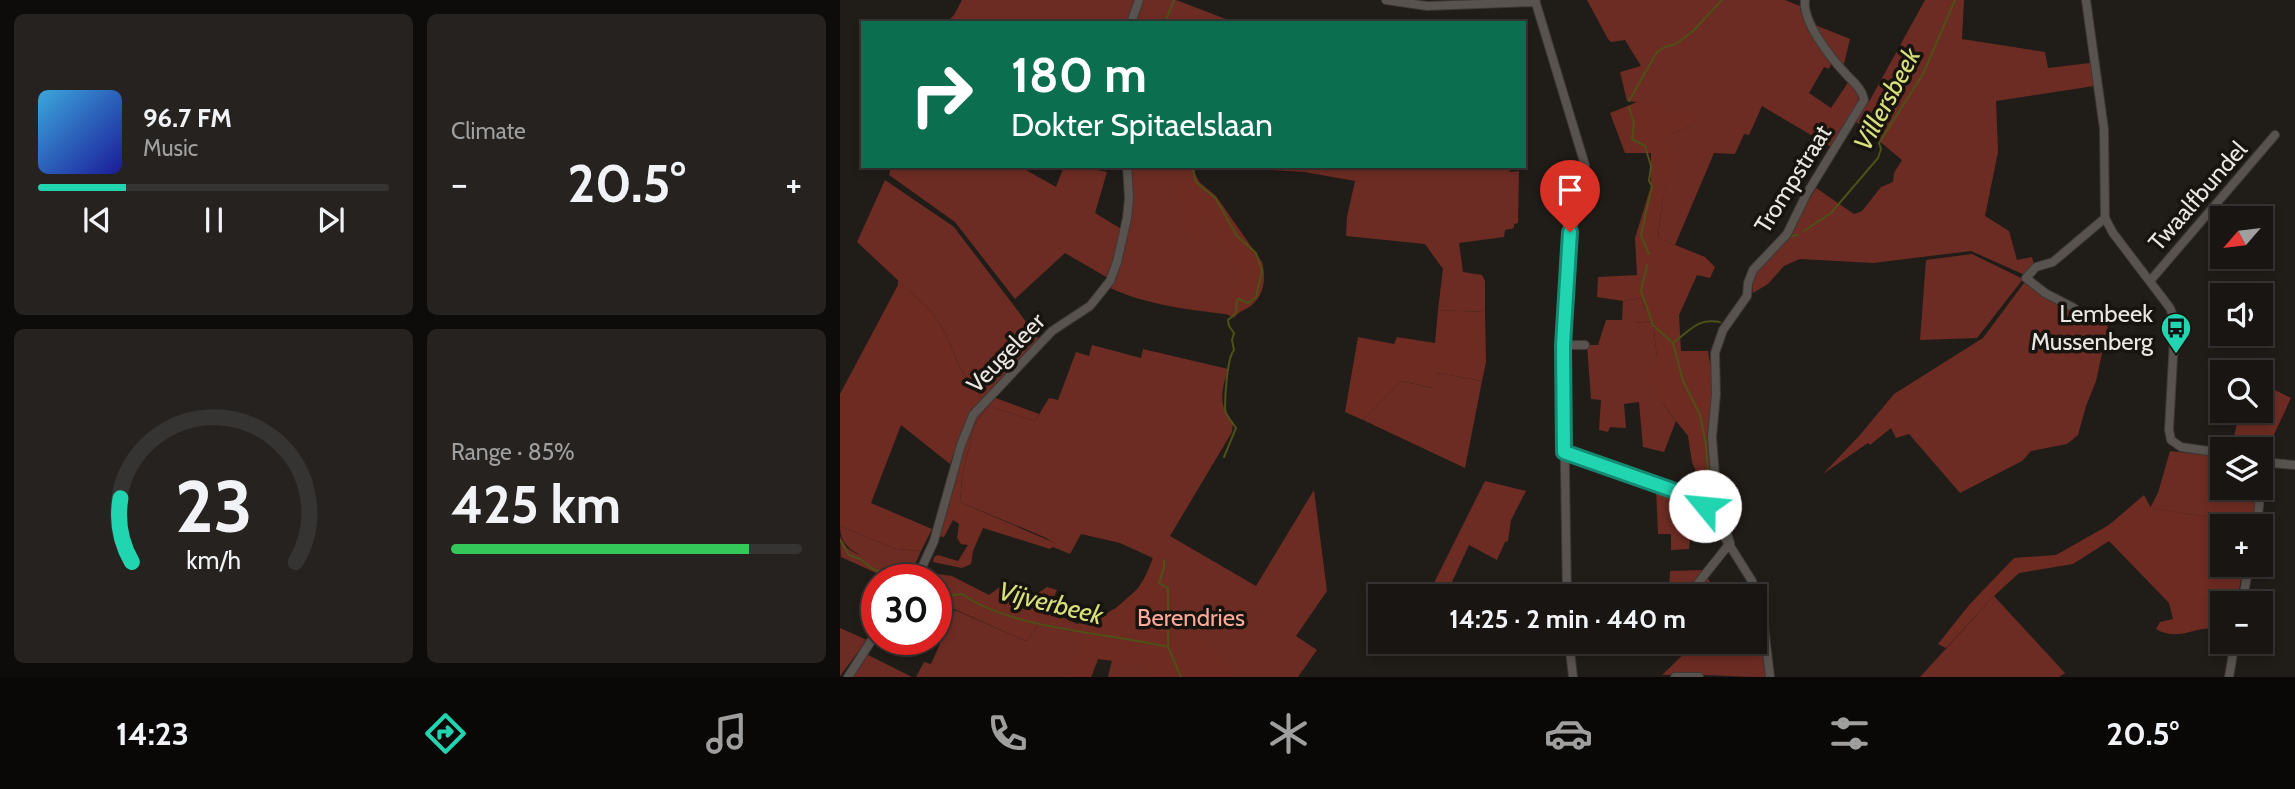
<!DOCTYPE html>
<meta charset="utf-8">
<style>
body{margin:0;font-family:Cabin,sans-serif;background:#252220;color:#f1f3f6;height:100vh;display:flex;flex-direction:column;font-size:26px;white-space:nowrap}
*{box-sizing:border-box;margin:0}
p{font-size:23px;color:#9f9f9f}
.icon{flex:none;width:38px;height:38px;fill:none;stroke:currentColor;stroke-width:2;stroke-linecap:round;stroke-linejoin:round}
.map{position:relative;flex:1;overflow:hidden}
.side{display:flex;flex-direction:column;gap:14px;padding:14px;background:#0d0c0a;width:840px}
.side>*{flex:none}
.guide{position:absolute;left:21px;top:21px;width:665px;height:147px;border-radius:0px;box-shadow:0 4px 10px #0003,0 0 0 2px #363432;background:#0b6e4f;color:#fff;overflow:hidden}
.needle{width:46px;rotate:242deg}
.fabs{position:absolute;left:1370px;top:206px;display:grid;gap:14px}
.fabs a{display:grid;place-items:center;width:63px;height:63px;border-radius:0px;background:#181512;box-shadow:0 4px 10px #0003,0 0 0 2px #363432;font-size:35px}
.speed{position:absolute;left:21px;top:564px;display:flex;gap:14px;font-size:35px;font-weight:700;text-align:center}
.speed>*{display:grid;place-content:center;width:91px;height:91px;border-radius:50%;background:#181512;box-shadow:0 4px 10px #0003,0 0 0 2px #363432;line-height:1}
.speed .limit{border:10px solid #d22;background:#fff;color:#111}
.pin{position:absolute;display:grid;place-items:center;width:60px;height:60px;color:#fff;margin:-72px -30px;border-radius:50% 50% 50% 0;rotate:-45deg;box-shadow:0 0 7px #0007}
.pin .icon{rotate:45deg}
.me{position:absolute;width:77px;margin:-38px;rotate:298deg;stroke-linejoin:round;filter:drop-shadow(0 0 5px #0008)}
.turn{display:flex;align-items:center;gap:24px;height:147px;padding:0 35px;font-size:32px}
.turn .icon{width:91px;height:91px;stroke-width:2.5}
.turn b{display:block;font-size:49px;line-height:60px}
.big{font-size:52px;font-weight:800;line-height:1.1}
.side .tile{flex:1;display:flex;flex-direction:column;justify-content:center;gap:10px;min-width:0;padding:0 24px;border-radius:10px;background:#252220}
.side .dial{align-items:center;gap:0}
.dial svg{height:182px;overflow:visible;fill:none;stroke:#363432;stroke-width:7;stroke-linecap:round;text-anchor:middle}
.dial text{fill:#f1f3f6;stroke:none}
.song{display:flex;align-items:center;gap:21px}
.cover{width:84px;height:84px;border-radius:10px;background:linear-gradient(135deg,hsl(200 70% 55%),hsl(240 70% 35%))}
.played{height:7px;border-radius:4px;background:linear-gradient(90deg,#20d5b0 25%,#363432 25%)}
.keys{display:flex;justify-content:space-around;direction:ltr}
.heat{display:flex;justify-content:space-between;align-items:center;font-size:38px;direction:ltr}
.charge{height:10px;border-radius:5px;background:linear-gradient(90deg,#34c759 85%,#363432 0)}
.side .tiles{flex:1;display:grid;gap:14px;grid-template-columns:repeat(2,1fr)}
.trip{position:absolute;left:528px;top:584px;width:399px;height:70px;border-radius:0px;background:#181512;box-shadow:0 4px 10px #0003,0 0 0 2px #363432;font-weight:800;line-height:70px;text-align:center}
.menu{display:flex;height:112px;justify-content:space-around;align-items:center;background:#0a0807;color:#9f9f9f}
.menu .icon{width:49px;height:49px}
.menu .selected{color:#20d5b0}
.menu b{font-size:32px;color:#f1f3f6}
main{display:flex;flex:1;min-height:0}
.map>svg:first-child{display:block}
.green{fill:#6d2c23}
.forest{fill:#6e2b22}
.lines{fill:none;stroke-linecap:round;stroke-linejoin:round}
.stream{stroke:#4d5017;stroke-width:2}
.minor-casing{stroke:#3b3835;stroke-width:10}
.minor{stroke:#58534f;stroke-width:8}
.route-casing{stroke:#158a72;stroke-width:18}
.route{stroke:#20d5b0;stroke-width:12}
.labels{text-anchor:middle;stroke-width:7;stroke-linejoin:round;paint-order:stroke}
.street-label{font-size:24px;fill:#e9e6e3;stroke:#17130f}
.poi-label{font-size:24px;fill:#e9e6e3;stroke:#17130f;text-anchor:end}
.park-label{font-size:24px;fill:#fca99a;stroke:#17130f}
.water-label{font-size:26px;font-style:italic;fill:#d8e079;stroke:#17130f}
</style>
<main>
<section class="side">
<div class="tiles">
<div class="tile">
<div class="song"><i class="cover"></i><div><b>96.7 FM</b><p>Music</p></div></div>
<div class="played"></div>
<div class="keys"><svg class="icon" aria-label="previous" viewBox="0 0 24 24"><path d="M18 5L8 12l10 7zM5 5v14"/></svg><svg class="icon" aria-label="pause" viewBox="0 0 24 24"><path d="M8 5v14M16 5v14"/></svg><svg class="icon" aria-label="next" viewBox="0 0 24 24"><path d="M6 5l10 7-10 7zM19 5v14"/></svg></div>
</div>
<div class="tile"><p>Climate</p>
<div class="heat"><a>−</a><b class="big">20.5°</b><a>+</a></div>
</div>
<div class="tile dial"><svg viewBox="0 0 100 80">
<path d="M14 69A42 42 0 1 1 86 69"/>
<path d="M14 69A42 42 0 0 1 9 41" stroke="#20d5b0"/>
<text x="50" y="56" font-size="32" font-weight="700">23</text>
<text x="50" y="72" font-size="11">km/h</text>
</svg></div>
<div class="tile"><p>Range · 85%</p><b class="big">425 km</b><div class="charge"></div></div>
</div>
</section>
<div class="map">
<svg width="1455" height="677" viewBox="0 0 1455 677">
<rect width="100%" height="100%" fill="#201c18"/>
<!-- green -->
<path class="green" d="M122,0H295L288,23H106L114,15Z
M302,0H336L391,21V23H294Z
M747,0H945L960,6C963,27 980,45 992,62L989,69L984,67L969,93L991,108L1009,81L1017,92L1019,103L993,148L922,106L909,135L904,134L895,154L874,153L835,245L818,238L822,202L836,151L822,138L850,126L797,102L787,101L780,72L801,66L785,40L771,42L768,39Z
M1085,0H1124L1122,39L1205,52L1208,68L1250,63L1254,86L1156,101L1158,152L1145,216L1169,231L1177,260L1192,257L1194,265L1185,275L1131,251L1033,263L960,259L944,266L928,284L913,293L912,283L915,273L943,244L976,188L1014,214L1022,211L1041,187L1053,182L1054,173L1062,160L1014,120L1030,100Z
M970,23L1010,39L1003,68Z
M51,166H179L216,187L224,166H258L257,170L267,172L255,213L283,230L268,278L225,253L175,299L115,222L49,175Z
M299,166H355V174L361,185L409,248L392,315C351,310 307,305 270,288L275,281L289,220L290,168Z
M359,166H669L670,172L679,171L678,223L674,224V228L665,230L664,237L619,243L623,272L642,275L645,281V312L598,310L603,269L585,244L506,236L507,217L515,181L464,172Z
M45,180L114,227L200,340L143,400L119,366L106,334L91,311L17,242Z
M1132,254L1183,279L1137,338L1080,340L1086,260Z
M1188,282C1210,301 1239,319 1268,325L1256,381L1246,406L1238,435L1227,444L1191,451L1182,461L1120,493L1069,434L1056,438L1051,428L1030,445L1028,443L983,474L1019,436L1054,394L1143,338L1184,283Z
M801,298L806,310L794,323L813,321L822,403L836,421L824,452L803,447L799,402L784,404L786,428L770,427L768,432L759,430L761,400L751,399L747,345H758L766,320H782L783,301Z
M252,345L301,358L303,349L388,369C382,390 377,405 393,422L392,432L330,536L416,586L474,490L487,591L456,636L477,650L458,677H268L272,660L258,659L251,677H76L84,662L91,664L115,610L186,641L200,623L232,632L237,624C275,614 301,596 313,558L280,543L241,534L230,554L213,547L216,544L204,537L120,502L122,477L134,426L148,406L195,421L209,398L218,400L236,352L249,356Z
M597,373L642,381L625,468L523,420L561,381L592,388Z
M1421,377L1431,388L1451,398L1424,456L1421,455V450L1391,449L1400,411H1421Z
M1330,451L1382,457V488H1418L1412,524L1310,508L1318,493Z
M645,481L686,491L671,520L668,541L665,542L657,560L629,545L605,597H587Z
M816,487L853,501L867,516L859,528H851L849,549L831,550V534H818Z
M0,526L56,549L81,551L73,569C57,561 62,565 47,564C42,564 36,560 31,559C14,553 0,546 0,526Z
M865,570L852,590L829,591L830,571Z
M867,575L870,583L907,584L912,597H860L861,586Z
M1154,596L1225,673L1219,677H1080Z
M915,607L926,677C891,677 857,673 822,675L850,648L852,642H915Z
M0,628L27,640L0,676Z
M26,654L72,677H11Z"/>
<!-- forest -->
<path class="forest" d="M797,102L860,117L850,126L823,138L837,151L822,202L818,238L865,257L875,267L870,278L857,275L839,315L841,351H868L873,381V499L869,501L863,500L861,496L864,491L852,462L848,436L822,403L809,372L817,358L813,321L794,323L792,320L806,310L801,298L783,301L757,297L758,277L797,275L795,238L811,186V153H785L770,113Z
M358,181L376,196L422,262C426,276 425,294 412,305C406,310 400,310 394,318L385,313L386,305L398,286L402,269L352,196L361,235L350,237L337,184Z
M58,280L91,311L106,334L119,366L143,400L129,413L110,464L61,425L31,503L92,529L81,551L56,549L0,526V394L58,285Z
M598,310L645,312L646,362L642,381L597,373L593,388L561,381L523,420L505,412L518,337L554,344L557,337L595,343Z
M153,397L199,414L195,421L148,406L134,426L122,477L120,502L217,544L210,549L143,528L133,551L131,564L122,568L93,562L94,557L98,555L118,561L128,545L121,544L117,538L119,524L113,520L104,537L98,536L128,429L141,406Z
M1304,495L1311,508L1412,524V527H1382V565H1404L1396,604H1382V631C1359,621 1341,644 1316,629L1320,622L1333,619L1329,603L1269,541L1233,564L1179,573L1154,596L1106,648L1098,644L1129,605L1174,558L1216,555L1269,525Z
M0,536L7,548L15,553L46,564L59,562L73,569L64,579L45,577L1,557Z
M313,558L326,565L321,576L342,611L351,630L367,641L385,661L392,677H310L304,665L258,659L251,677H228L241,645L234,643L232,632L200,623L186,641L96,601V579H76L83,572L112,576L149,595L165,583L192,597L207,587L217,590L208,610L237,624L262,617L276,608L302,585Z"/>
<g class="lines">
<!-- stream -->
<path class="stream" d="M325,23L334,0
M789,101L817,52L825,47L836,44L853,31L882,0
M789,107L794,123L792,139L805,146L811,166L809,181L812,186L801,235L809,254
M352,166L356,182L376,199L397,236L416,253L422,271L416,297L408,303L399,299L397,300L396,313L388,320L389,326L394,333L392,340L394,350C387,358 385,396 385,409C385,415 393,423 396,428L384,457
M964,231L991,213L1038,158L1041,149L1039,143L1083,74L1115,0
M952,236L958,235
M807,265L801,291L813,325L833,343L843,381L860,415L866,445L870,496
M833,343C851,330 857,318 880,322
M0,540L9,555L20,559L33,569L59,579
M324,560V568L319,583L328,588V647
M96,593L106,596L122,594C171,629 268,633 328,647L341,677"/>
<!-- minor casing -->
<g class="minor-casing">
<path id="minor" d="M546,0L587,6L696,2
M695,0L745,165L744,182L728,247V296L723,345L727,597
M1246,0L1264,129L1265,218L1273,233L1330,308L1335,321L1329,430L1331,440L1341,447L1382,453
M291,23L299,0
M1310,281L1435,135
M1234,308L1205,293L1186,278L1196,267L1213,262L1265,218
M723,345H745
M724,452L855,498L865,506L912,581L922,609L930,677
M1421,462L1455,465
M1417,527L1423,463
M890,543L877,503L872,437L876,394L875,353L883,330L907,296L908,283L913,270L947,234L966,195L1024,100C1022,88 1012,81 1005,73C990,57 962,21 965,0
M73,579L83,565L94,541L121,445L133,415L212,331L250,306L270,281L277,262L287,218L289,198L287,166
M859,582L890,543
M1402,604L1409,565
M729,642L733,677
M8,677L37,632
M835,677H859
M1389,677L1395,642"/>
</g>
<!-- minor -->
<use href="#minor" class="minor"/>
</g>
<g class="lines">
<!-- route casing -->
<g class="route-casing">
<path id="route" d="M730,232L723,345L724,452L855,498L865,506"/>
</g>
<!-- route -->
<use href="#route" class="route"/>
</g>
<!-- icons -->
<defs>
<g id="bus-pin" transform="scale(1.575)"><path d="M0 17L-7.5 6A9.5 9.5 0 1 1 7.5 6Z" fill="#20d5b0" stroke="#17130f"/><path d="M-5-6H5V4H4V6H2V4H-2V6H-4V4H-5ZM-3.5-4V0h7V-4ZM-3.5 1.2v1.5H-2V1.2ZM2 1.2v1.5H3.5V1.2Z" fill="#111"/></g>
</defs>
<g fill-rule="evenodd">
<use href="#bus-pin" x="1336" y="328"/>
</g>
<g class="labels">
<!-- street labels -->
<g class="street-label">
<text transform="translate(953 179) rotate(-58)" y="8">Trompstraat</text>
<text transform="translate(1358 196) rotate(-49)" y="8">Twaalfbundel</text>
<text transform="translate(166 353) rotate(-46)" y="8">Veugeleer</text>
</g>
<!-- poi labels -->
<g class="poi-label">
<text x="1313" y="322">Lembeek<tspan x="1313" dy="28">Mussenberg</tspan></text>
</g>
<!-- park labels -->
<g class="park-label">
<text x="351" y="626">Berendries</text>
</g>
<!-- water labels -->
<g class="water-label">
<text transform="translate(1047 99) rotate(-62)" y="9">Villersbeek</text>
<text transform="translate(211 603) rotate(14)" y="9">Vijverbeek</text>
</g>
</g>
</svg>
<div class="fabs">
<a><svg class="needle" viewBox="-14 -14 28 28"><path d="M0-13l5 13h-10z" fill="#e53935"/><path d="M0 13l5-13h-10z" fill="#9f9f9f"/></svg></a>
<a><svg class="icon" aria-label="sound" viewBox="0 0 24 24"><path d="M4 9h4l5-4v14l-5-4H4zM17 9q2 3 0 6"/></svg></a>
<a><svg class="icon" aria-label="search" viewBox="0 0 24 24"><circle cx="10" cy="10" r="6"/><path d="M15 15l6 6"/></svg></a>
<a><svg class="icon" aria-label="layers" viewBox="0 0 24 24"><path d="M12 4l9 5-9 5-9-5zM3 14l9 5 9-5"/></svg></a>
<a>+</a>
<a>−</a>
</div>
<div class="speed"><div class="limit">30</div></div>
<div class="pin" style="left:730px;top:232px;background:#d93025"><svg class="icon" aria-label="arrive" viewBox="0 0 24 24"><path d="M6 21V4h12l-3 4 3 4H6"/></svg></div>
<svg class="me" style="left:865px;top:506px" viewBox="-20 -20 40 40"><circle r="19" fill="#fff"/><path d="M0-13L10 11 0 6-10 11z" fill="#20d5b0"/></svg>
<div class="trip">14:25 · 2 min · 440 m</div>
<div class="guide">
<div class="turn"><svg class="icon" aria-label="right" viewBox="0 0 24 24"><path d="M7 20v-9h11M14 6l5 5-5 5"/></svg><div><b>180 m</b>Dokter Spitaelslaan</div></div>
</div>
</div>
</main>
<nav class="menu">
<b>14:23</b>
<svg class="icon selected" aria-label="directions" viewBox="0 0 24 24"><path d="M12 3l9 9-9 9-9-9zM9 14v-3h6M13 9l2 2-2 2"/></svg>
<svg class="icon" aria-label="music" viewBox="0 0 24 24"><path d="M9 18V5l10-2v13"/><circle cx="6" cy="18" r="3"/><circle cx="16" cy="16" r="3"/></svg>
<svg class="icon" aria-label="phone" viewBox="0 0 24 24"><path d="M5 4h4l2 5-3 2q2 4 5 5l2-3 5 2v4C11 20 4 13 5 4z"/></svg>
<svg class="icon" aria-label="climate" viewBox="0 0 24 24"><path d="M12 3v18M4 7l16 10M4 17L20 7"/></svg>
<svg class="icon" aria-label="car" viewBox="0 0 24 24"><path d="M5 17H2v-5l4-1 3-4h7l3 4 3 1v5h-3M9 17h6M6 11h13"/><circle cx="7" cy="17" r="2"/><circle cx="17" cy="17" r="2"/></svg>
<svg class="icon" aria-label="filters" viewBox="0 0 24 24"><path d="M4 7h16M4 17h16"/><circle cx="9" cy="7" r="2"/><circle cx="15" cy="17" r="2"/></svg>
<b>20.5°</b>
</nav>
